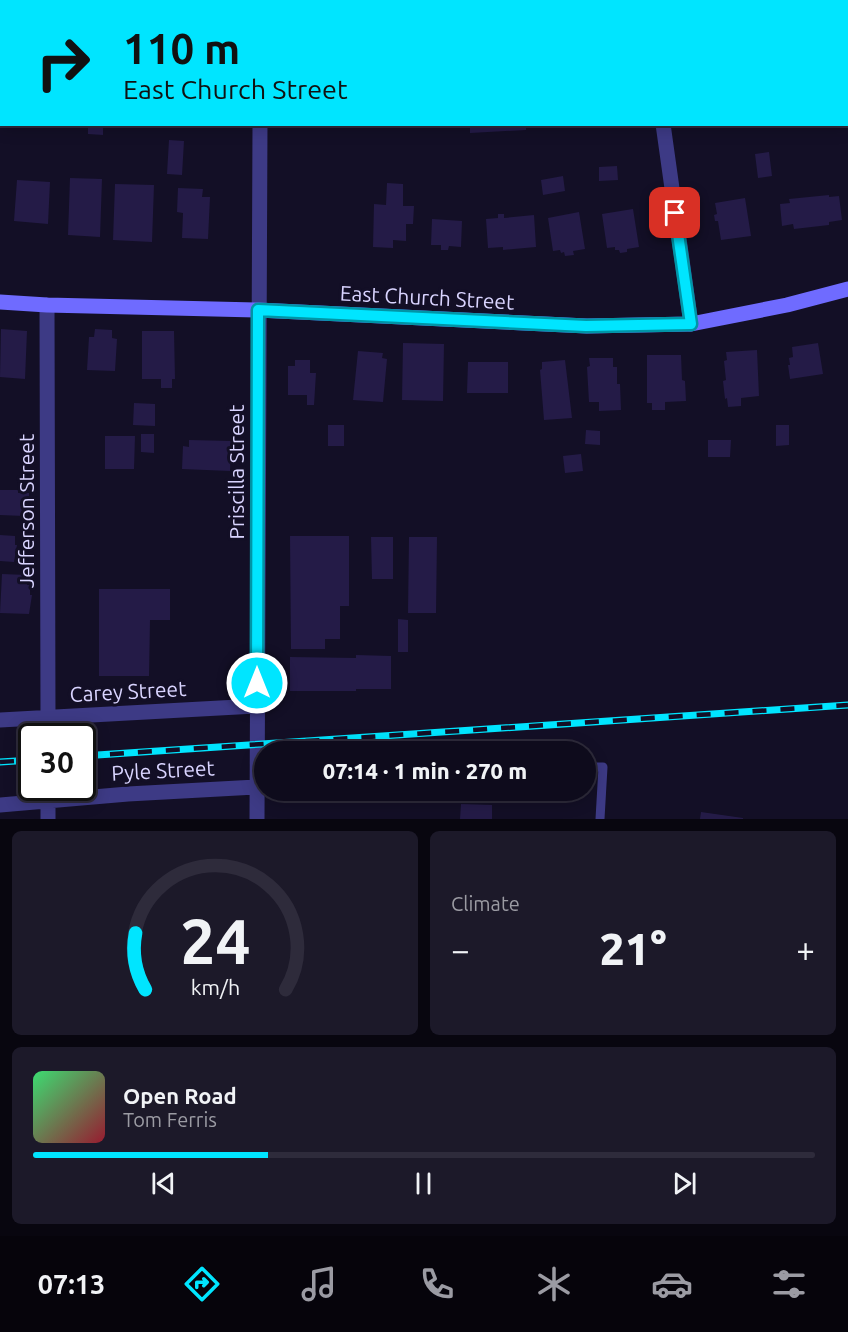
<!DOCTYPE html>
<meta charset="utf-8">
<style>
body{margin:0;font-family:Ubuntu,sans-serif;background:#1c1929;color:#f1f3f6;height:100vh;display:flex;flex-direction:column;font-size:22px;white-space:nowrap}
*{box-sizing:border-box;margin:0}
p{font-size:20px;color:#9b9ba3}
.icon{flex:none;width:33px;height:33px;fill:none;stroke:currentColor;stroke-width:2;stroke-linecap:round;stroke-linejoin:round}
.map{position:relative;height:819px;overflow:hidden}
.side{display:flex;flex-direction:column;gap:12px;padding:12px;background:#08060f;flex:1}
.side>*{flex:none}
.top-card{position:absolute;left:0px;top:0px;width:849px;height:126px;box-shadow:0 3px 15px #0003,0 0 0 2px #2e2b3b;background:#00e5ff;color:#111;overflow:hidden}
.speed{position:absolute;left:18px;top:723px;display:flex;gap:12px;font-size:30px;font-weight:700;text-align:center}
.speed>*{display:grid;place-content:center;width:78px;height:78px;border-radius:50%;background:#0e0b1c;box-shadow:0 3px 15px #0003,0 0 0 2px #2e2b3b;line-height:1}
.speed .limit{border:3px solid #111;border-radius:9px;background:#fff;color:#111}
.pin{position:absolute;display:grid;place-items:center;width:51px;height:51px;color:#fff;margin:-26px;border-radius:12px;box-shadow:0 3px 9px #0006}
.me{position:absolute;width:66px;margin:-33px;rotate:0deg;stroke-linejoin:round;filter:drop-shadow(0 0 4px #0008)}
.turn{display:flex;align-items:center;gap:21px;height:126px;padding:0 24px;font-size:27px}
.turn .icon{width:78px;height:78px;stroke-width:2.5}
.turn b{display:block;font-size:42px;line-height:51px}
.big{font-size:45px;font-weight:800;line-height:1.1}
.side .tile{flex:1;display:flex;flex-direction:column;justify-content:center;gap:9px;min-width:0;padding:0 21px;border-radius:9px;background:#1c1929}
.side .dial{align-items:center;gap:0}
.dial svg{height:156px;overflow:visible;fill:none;stroke:#2e2b3b;stroke-width:7;stroke-linecap:round;text-anchor:middle}
.dial text{fill:#f1f3f6;stroke:none}
.song{display:flex;align-items:center;gap:18px}
.cover{width:72px;height:72px;border-radius:9px;background:linear-gradient(135deg,hsl(140 70% 55%),hsl(350 70% 35%))}
.played{height:6px;border-radius:3px;background:linear-gradient(90deg,#00e5ff 30%,#2e2b3b 30%)}
.keys{display:flex;justify-content:space-around;direction:ltr}
.heat{display:flex;justify-content:space-between;align-items:center;font-size:33px;direction:ltr}
.side .tiles{flex:1;display:grid;gap:12px;grid-template-columns:1fr 1fr}
.tile:last-child{grid-column:span 2}
.trip{position:absolute;left:254px;top:741px;width:342px;height:60px;border-radius:30px;background:#0e0b1c;box-shadow:0 3px 15px #0003,0 0 0 2px #2e2b3b;font-weight:800;line-height:60px;text-align:center}
.tabs{display:flex;height:96px;justify-content:space-around;align-items:center;background:#06040b;color:#9b9ba3}
.tabs .icon{width:42px;height:42px}
.tabs .selected{color:#00e5ff}
.tabs b{font-size:27px;color:#f1f3f6}
.map>svg:first-child{display:block}
.building{fill:#241b47}
.lines{fill:none;stroke-linecap:round;stroke-linejoin:round}
.lane{stroke:#3d3a85;stroke-width:9}
.street{stroke:#3d3a85;stroke-width:15}
.secondary{stroke:#6f6bff;stroke-width:15}
.rail-casing{stroke:#00e5ff;stroke-width:7}
.rail{stroke:#130f26;stroke-width:4.5;stroke-dasharray:14;stroke-linecap:butt}
.route-casing{stroke:#0095a6;stroke-width:15}
.route{stroke:#00e5ff;stroke-width:10}
.labels{text-anchor:middle;stroke-width:6;stroke-linejoin:round;paint-order:stroke}
.street-label{font-size:21px;fill:#d9d4ff;stroke:#130f26}
</style>
<div class="map">
<svg width="848" height="819" viewBox="0 0 848 819">
<rect width="100%" height="100%" fill="#130f26"/>
<!-- building -->
<path class="building" d="M88,124H103V135L88,134Z
M470,124H526V130L470,133Z
M169,140L184,141L182,175L167,174Z
M769,152L772,176L758,178L755,154Z
M617,166L618,180L599,181V167Z
M563,176L565,191L543,195L541,180Z
M70,178L102,179L100,237L68,235Z
M17,180L50,182L48,224L14,221Z
M387,183L403,184V206H414L413,224H406V241L393,240V248L373,247L374,204L386,205Z
M115,184L154,185L152,242L113,240Z
M178,188L203,189L202,197H210L208,239L182,238L183,213L177,212Z
M829,195V197L839,196L842,220L829,222V225L794,229L793,224L782,226L780,204L790,203L789,199Z
M745,198L751,236L721,240L718,221H715L714,215L717,214L715,203Z
M633,209L639,247L627,249V252L620,253L619,250H615V247L607,248L602,214Z
M579,212L585,249L573,251L574,255L565,256L564,252L561,253L560,250L553,251L548,218Z
M498,214H504V218L534,215L536,247L503,250V247L488,248L486,219L498,218Z
M432,219L462,221L461,247L449,246L448,250H441V245H431Z
M1,329L27,331L25,379L0,377Z
M95,329L112,330V338L117,339L115,371L87,370L89,337H94Z
M142,331H174L175,379H172V388H161V379H142Z
M403,343L444,344L443,401L402,400Z
M818,343L823,374L790,379L788,365H790L789,358L793,357L792,347Z
M757,350L759,396L741,398V406L728,407L727,398L725,399L723,381L726,380L724,361L727,360L726,352Z
M358,351L383,353L382,358L387,359L383,402L353,400Z
M647,355H681L682,380L685,381L686,401L665,402V410H652V403H647Z
M589,358H613V367H617V384H620L621,410L599,411V402H589L587,367L590,366Z
M295,360H310V373H316L314,405H307V395H288V366H295Z
M565,360L572,418L544,420L540,370L542,369V362Z
M468,362H508V393H467Z
M134,403L155,404V426L133,425Z
M328,425H344V446H328Z
M776,425H789V445L776,446Z
M586,430L600,431V445L585,444Z
M141,434H154V453L141,452Z
M105,436H135L134,469H105Z
M189,440L231,441L230,471L182,469L183,446L189,447Z
M708,440H731L730,457H708Z
M581,454L583,471L565,473L563,456Z
M0,490H18V493H29V508H25L24,516L0,515Z
M0,535L15,536V545H17L14,562L0,561Z
M290,536H349V606H340V639H325V649H291Z
M371,537H393V579H372Z
M409,537H437L436,613H408Z
M2,574L27,575V585H30V595H32L29,614L0,613Z
M99,589H170V620H150L149,676H99Z
M398,619L408,620V652H398Z
M356,655L391,656V689H356V691H290V657L356,658Z
M461,804L492,805V819H460Z
M701,812L743,818V819H700Z"/>
<g class="lines">
<!-- lane -->
<path class="lane" d="M585,767H603L600,819"/>
<!-- street -->
<path class="street" d="M646,0V2
M261,2V0
M663,124L691,324
M47,305L48,717
M0,720L257,706
M0,805L128,794L257,787
M48,819V802
M257,819L260,124"/>
<!-- secondary -->
<path class="secondary" d="M0,302L47,305L258,310L587,326L691,324L787,305L848,289"/>
<!-- rail casing -->
<g class="rail-casing">
<path id="rail" d="M82,756L848,705
M0,762L32,760"/>
</g>
<!-- rail -->
<use href="#rail" class="rail"/>
</g>
<g class="lines">
<!-- route casing -->
<g class="route-casing">
<path id="route" d="M257,683L258,310L586,326L691,324L675,213"/>
</g>
<!-- route -->
<use href="#route" class="route"/>
</g>
<g class="labels">
<!-- street labels -->
<g class="street-label">
<text transform="translate(427 298) rotate(3)" y="7">East Church Street</text>
<text transform="translate(237 472) rotate(-90)" y="7">Priscilla Street</text>
<text transform="translate(27 511) rotate(-90)" y="7">Jefferson Street</text>
<text transform="translate(128 692) rotate(-3)" y="7">Carey Street</text>
<text transform="translate(163 771) rotate(-3)" y="7">Pyle Street</text>
</g>
</g>
</svg>
<div class="speed"><div class="limit">30</div></div>
<div class="pin" style="left:675px;top:213px;background:#d93025"><svg class="icon" aria-label="arrive" viewBox="0 0 24 24"><path d="M6 21V4h12l-3 4 3 4H6"/></svg></div>
<svg class="me" style="left:257px;top:683px" viewBox="-20 -20 40 40"><circle r="17" fill="#00e5ff" stroke="#fff" stroke-width="3"/><path d="M0-11L8 9 0 5-8 9z" fill="#fff"/></svg>
<div class="trip">07:14 · 1 min · 270 m</div>
<div class="top-card">
<div class="turn"><svg class="icon" aria-label="right" viewBox="0 0 24 24"><path d="M7 20v-9h11M14 6l5 5-5 5"/></svg><div><b>110 m</b>East Church Street</div></div>
</div>
</div>
<section class="side">
<div class="tiles">
<div class="tile dial"><svg viewBox="0 0 100 80">
<path d="M14 69A42 42 0 1 1 86 69"/>
<path d="M14 69A42 42 0 0 1 9 40" stroke="#00e5ff"/>
<text x="50" y="56" font-size="32" font-weight="700">24</text>
<text x="50" y="72" font-size="11">km/h</text>
</svg></div>
<div class="tile"><p>Climate</p>
<div class="heat"><a>−</a><b class="big">21°</b><a>+</a></div>
</div>
<div class="tile">
<div class="song"><i class="cover"></i><div><b>Open Road</b><p>Tom Ferris</p></div></div>
<div class="played"></div>
<div class="keys"><svg class="icon" aria-label="previous" viewBox="0 0 24 24"><path d="M18 5L8 12l10 7zM5 5v14"/></svg><svg class="icon" aria-label="pause" viewBox="0 0 24 24"><path d="M8 5v14M16 5v14"/></svg><svg class="icon" aria-label="next" viewBox="0 0 24 24"><path d="M6 5l10 7-10 7zM19 5v14"/></svg></div>
</div>
</div>
</section>
<nav class="tabs">
<b>07:13</b>
<svg class="icon selected" aria-label="directions" viewBox="0 0 24 24"><path d="M12 3l9 9-9 9-9-9zM9 14v-3h6M13 9l2 2-2 2"/></svg>
<svg class="icon" aria-label="music" viewBox="0 0 24 24"><path d="M9 18V5l10-2v13"/><circle cx="6" cy="18" r="3"/><circle cx="16" cy="16" r="3"/></svg>
<svg class="icon" aria-label="phone" viewBox="0 0 24 24"><path d="M5 4h4l2 5-3 2q2 4 5 5l2-3 5 2v4C11 20 4 13 5 4z"/></svg>
<svg class="icon" aria-label="climate" viewBox="0 0 24 24"><path d="M12 3v18M4 7l16 10M4 17L20 7"/></svg>
<svg class="icon" aria-label="car" viewBox="0 0 24 24"><path d="M5 17H2v-5l4-1 3-4h7l3 4 3 1v5h-3M9 17h6M6 11h13"/><circle cx="7" cy="17" r="2"/><circle cx="17" cy="17" r="2"/></svg>
<svg class="icon" aria-label="filters" viewBox="0 0 24 24"><path d="M4 7h16M4 17h16"/><circle cx="9" cy="7" r="2"/><circle cx="15" cy="17" r="2"/></svg>
</nav>
